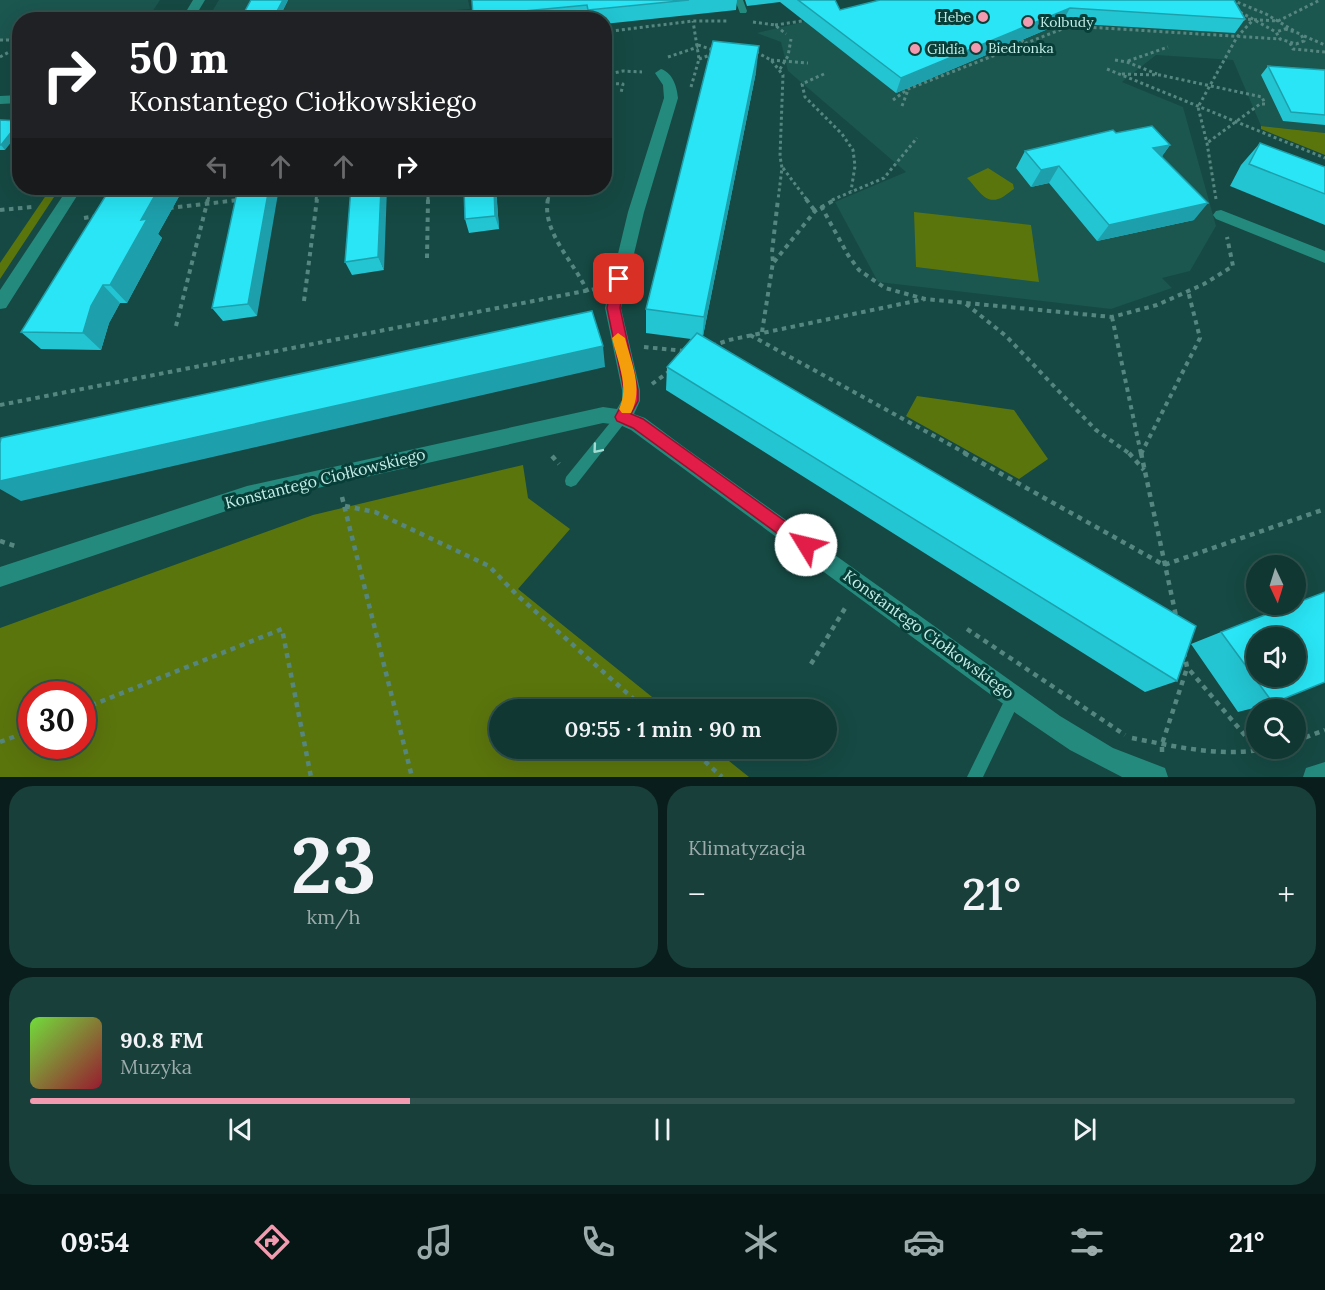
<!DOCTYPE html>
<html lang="pl">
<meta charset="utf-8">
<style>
body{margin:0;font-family:Lora,serif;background:#193f3a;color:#f1f3f6;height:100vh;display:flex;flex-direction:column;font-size:22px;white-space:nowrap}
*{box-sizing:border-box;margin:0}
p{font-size:20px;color:#9cacac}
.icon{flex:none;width:33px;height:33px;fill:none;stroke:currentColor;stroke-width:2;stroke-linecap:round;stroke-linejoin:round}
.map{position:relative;height:777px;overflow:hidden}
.drawer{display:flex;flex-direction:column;gap:9px;padding:9px;background:#091e1c;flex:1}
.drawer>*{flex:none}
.guide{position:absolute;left:12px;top:12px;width:600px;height:183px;border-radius:24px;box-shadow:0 6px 24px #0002,0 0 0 2px #30514d;background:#202124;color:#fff;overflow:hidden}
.needle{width:39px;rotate:176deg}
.controls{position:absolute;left:1246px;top:555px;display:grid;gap:12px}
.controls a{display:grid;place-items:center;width:60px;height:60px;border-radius:50%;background:#103732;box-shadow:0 6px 24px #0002,0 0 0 2px #30514d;font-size:30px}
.speed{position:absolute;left:18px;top:681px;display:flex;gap:12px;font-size:30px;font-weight:700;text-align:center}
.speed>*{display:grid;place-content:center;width:78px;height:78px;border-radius:50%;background:#103732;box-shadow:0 6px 24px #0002,0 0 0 2px #30514d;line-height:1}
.speed .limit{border:9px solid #d22;background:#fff;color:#111}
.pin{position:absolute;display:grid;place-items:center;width:51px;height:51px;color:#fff;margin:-26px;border-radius:12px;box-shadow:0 3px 9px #0006}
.me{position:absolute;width:66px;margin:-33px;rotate:306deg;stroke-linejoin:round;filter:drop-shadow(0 0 4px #0008)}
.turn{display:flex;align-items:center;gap:21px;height:126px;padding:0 18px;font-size:27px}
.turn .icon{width:78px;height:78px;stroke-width:2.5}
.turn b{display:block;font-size:42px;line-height:51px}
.lanes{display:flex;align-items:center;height:57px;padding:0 18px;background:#0003;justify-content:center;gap:30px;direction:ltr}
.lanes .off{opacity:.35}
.big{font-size:45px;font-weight:600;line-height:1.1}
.drawer .card{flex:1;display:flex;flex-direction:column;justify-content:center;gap:9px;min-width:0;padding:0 21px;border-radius:24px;background:#193f3a}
.drawer .dial{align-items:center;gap:0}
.dial b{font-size:78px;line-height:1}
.song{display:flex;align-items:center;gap:18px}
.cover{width:72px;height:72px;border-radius:9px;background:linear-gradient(135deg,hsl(100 70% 55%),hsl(350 70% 35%))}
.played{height:6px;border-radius:3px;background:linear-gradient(90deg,#f29aaf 30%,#30514d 30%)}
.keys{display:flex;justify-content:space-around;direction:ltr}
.heat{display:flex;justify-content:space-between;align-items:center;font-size:33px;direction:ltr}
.drawer .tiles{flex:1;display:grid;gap:9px;grid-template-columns:1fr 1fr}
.card:last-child{grid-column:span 2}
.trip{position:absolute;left:489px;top:699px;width:348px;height:60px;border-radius:30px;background:#103732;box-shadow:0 6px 24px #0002,0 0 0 2px #30514d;font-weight:600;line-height:60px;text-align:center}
.menu{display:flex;height:96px;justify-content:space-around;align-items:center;background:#061614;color:#9cacac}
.menu .icon{width:42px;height:42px}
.menu .active{color:#f29aaf}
.menu b{font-size:27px;color:#f1f3f6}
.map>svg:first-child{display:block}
.built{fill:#1b564f}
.green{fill:#5b750d;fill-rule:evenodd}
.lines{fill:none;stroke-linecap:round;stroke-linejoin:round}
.path-far2{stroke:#568680;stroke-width:3;stroke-dasharray:3 3;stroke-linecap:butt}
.path-far1{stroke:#568680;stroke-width:4;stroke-dasharray:4.5 4.5;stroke-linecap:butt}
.path{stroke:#568680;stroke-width:4.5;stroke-dasharray:5 5;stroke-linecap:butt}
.lane{fill:#258a7e;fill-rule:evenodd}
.street{fill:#258a7e;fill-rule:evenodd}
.secondary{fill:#258a7e;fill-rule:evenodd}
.wall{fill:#23c5d3}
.shaded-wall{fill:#1da0ac}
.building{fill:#29e5f5;stroke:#1da0ac;stroke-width:1.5;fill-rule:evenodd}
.oneway{stroke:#a4dbd3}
.route{fill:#e11d48;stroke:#92132f;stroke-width:1.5}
.slow{fill:#f59e0b}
.poi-dot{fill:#f29aaf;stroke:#073e38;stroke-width:2}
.labels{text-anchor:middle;stroke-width:6;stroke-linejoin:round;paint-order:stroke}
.far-poi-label{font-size:14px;fill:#c4efe8;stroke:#073e38;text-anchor:start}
.street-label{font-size:16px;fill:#c4efe8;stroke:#073e38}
</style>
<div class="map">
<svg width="1325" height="777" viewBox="0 0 1325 777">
<rect width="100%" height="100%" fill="#164943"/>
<!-- built -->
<path class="built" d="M0,0H160L148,18L143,19L20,20L19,39L0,41Z
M219,0H468L470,9L347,18L207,20Z
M895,0H1325V133L1261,126L1233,60L1156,55L1122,82L1183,107L1216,226L1190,271L1162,278L1172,288L1111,309L878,282L835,202L906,172L788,71L781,42L757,33Z"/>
<!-- green -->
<path class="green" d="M1261,126L1325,133V155L1261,129Z
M988,168L1013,184L1014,189C1009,192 1003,198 998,199C984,204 976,186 967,178Z
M51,188H60L0,279V263Z
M914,212L1031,225L1039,282L916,267Z
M917,396L1014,410L1048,459L1019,479L906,416Z
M523,465L528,498L570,529L518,589L667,709L500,710V748L714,749L749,777H0V628L313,515ZM32,694H82V746H32Z"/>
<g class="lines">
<!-- path-far2 -->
<path class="path-far2" d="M1232,0L1266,14L1296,32
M1240,12L1276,32
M125,16H162
M1242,19L1278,21L1320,0
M753,22L775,25L786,34
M775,25L809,20
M1285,29L1301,34L1304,41L1296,44L1280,39L1276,32Z
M604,32L693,21H729
M1304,36L1325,45
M0,40H20
M1021,40L1042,56
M1290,43L1293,49L1325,52
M698,45L713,50
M756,52L771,60L783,75L780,156L782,168L778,200
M0,57L20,46
M668,57L698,47
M699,59L713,54
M771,60L808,63
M1115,60L1127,62L1157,74
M1128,61L1168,47
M780,69L788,56L791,39
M1107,69L1325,158
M824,74L802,84L805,97L842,134L853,150L855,166L851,191
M1122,74L1160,75L1262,97L1265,104H1260L1207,143
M604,75L623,71L642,72
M604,83L623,84L621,93
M691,87L699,59L693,21
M893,100L908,89L1070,26L1280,39
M902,106L908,90
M783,168L807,200
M273,196L353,188
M1216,199L1207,143L1198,107L1237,37L1253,20
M208,200L211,188
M237,200H239
M316,200L318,188
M428,200V188
M548,200L551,188
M832,200L884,178L917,138"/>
<!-- path-far1 -->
<path class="path-far1" d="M548,199C541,232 576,264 588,293
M806,199L815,211
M821,206L848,255L859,270L885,288L925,299L1112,317L1157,305L1204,284L1233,266L1227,237
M169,208L239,200
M0,210L32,207
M84,218L97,216
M427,258L428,199
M774,262L815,211L836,199
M304,301L317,199
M966,304L1006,336L1096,430L1130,454
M1112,317L1141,454
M176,326L208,199
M762,332L773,262L772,252L778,199
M750,335L967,454
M712,346L729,340L925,299
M644,347L685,351
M652,384L670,371
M0,405L595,289
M1141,454L1200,338L1188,291"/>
<!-- path -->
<path class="path" d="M964,453L1164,565L1325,509
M1129,453L1144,470
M1141,453L1176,616
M1141,455L1142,453
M552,456L559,464
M342,497L412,777
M345,506L375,512L489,566L517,595L646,710
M0,541L15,546
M967,629L1125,735
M1184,652L1187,667L1259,752
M811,664L847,605
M82,709L282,629L311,777
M1132,738C1178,747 1223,758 1270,748
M1296,741L1325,730
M0,742L32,730
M690,748L722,777
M1162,752V744L1187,668"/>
<!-- lane -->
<path class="lane" d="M735,0H743L747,11L746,13H740Z
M622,412L626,413L628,417L626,421L576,485L571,487L566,485L565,481L566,477L618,413Z
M1014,688L1019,691L1022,696L983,777H967L1009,691Z"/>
<!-- street -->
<path class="street" d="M661,69C673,73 677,87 678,98L644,212L621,308L640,390V401L634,414L645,418L684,447L1060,716L1113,748L1165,768L1168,777H1122L1070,750L1017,714L631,430L620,425L603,423L247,504L0,587V567L247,486L603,407L617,409L622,400V390L605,308L628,212L664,98L663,85L655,73Z
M20,95V103L0,104V96Z
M1221,210L1325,251V263L1216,219L1213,215L1216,211Z
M1325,762V777H1303L1306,768Z"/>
<!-- secondary -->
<path class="secondary" d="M193,0H205L193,20H181Z
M68,188H82L6,308L0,309V290Z"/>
</g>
<!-- wall -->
<path class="wall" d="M288,0L280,16H247L245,11Z
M472,0H737L736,10L604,24V20H473Z
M745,0H835L840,10L1234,0L1245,19L1235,33L1062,23L896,93L780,2L747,6Z
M1268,66L1325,70V125L1283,121L1261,75Z
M756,72L703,336L1177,681L1145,692L666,390L667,367L691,339L646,333V309Z
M0,120L5,150H0Z
M1116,133L1170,145L1162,156L1194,220L1097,241L1049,183L1031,187L1016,168L1025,151Z
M1260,143L1325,167V225L1230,186L1241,165Z
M118,188H203L182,191L158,234L162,238L127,303H120L109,323L101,350L41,349L21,332Z
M238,188L257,316L223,321L212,308Z
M351,188L384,270L352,275L345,262Z
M464,188H496L499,229L469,233L465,219Z
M1221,632L1273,703L1238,712L1191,644Z"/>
<!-- shaded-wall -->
<path class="shaded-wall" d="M283,0H288L280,16L277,11Z
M1070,8L1062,23L896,93L901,78Z
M759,46L756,72L702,341L704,317Z
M20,121V131L5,150L1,145Z
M1170,145L1158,162L1153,148Z
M1059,166L1049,183L1031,187L1041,170Z
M159,188H203L182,191L158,234L162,238L127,303L110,285L141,220Z
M269,188H279L257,316L248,304Z
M381,188H387L384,270L378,257Z
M494,188H496L499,229L495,216Z
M1208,203L1194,220L1097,241L1109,225Z
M103,285L120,303L109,323L101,350L83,333L91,306Z
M603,346L605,367L21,501L0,489V481Z"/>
<!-- building -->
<path class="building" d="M251,0H283L277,11H245Z
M472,0H689L588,10L587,5L473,16Z
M798,0H835L840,10L880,0H1234L1245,19L1070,8L901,78Z
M713,41L759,46L704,317L646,309Z
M1268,66L1325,70V115L1291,112Z
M0,120L20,121L1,145H0Z
M1152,126L1170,145L1153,148L1208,203L1109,225L1059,166L1041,170L1025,151L1113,130L1116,133Z
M1260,143L1325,167V194L1249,164Z
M118,188H159L141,220L147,219L110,285H103L91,306L83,333L21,332L108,192L114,193Z
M238,188H269L248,304L212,308Z
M351,188H381L378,257L345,262Z
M464,188H494L495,216L465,219Z
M592,311L603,346L0,481V443L1,438Z
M697,333L1196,626L1177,681L667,367Z
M1325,592V682L1273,703L1221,632L1293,604H1296V603ZM1257,638H1296V676H1257Z"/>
<!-- one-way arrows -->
<defs><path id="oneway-chevron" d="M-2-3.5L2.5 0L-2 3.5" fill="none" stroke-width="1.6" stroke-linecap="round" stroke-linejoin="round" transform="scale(1.5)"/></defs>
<use class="oneway" href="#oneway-chevron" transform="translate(597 449) rotate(130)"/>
<!-- route -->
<path class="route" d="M619,274L625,279L620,308L638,390V401L631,414L643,419L811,540L814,545L811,550L806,552L800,550L633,428L617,421L615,417L624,400V390L607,308L612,279Z"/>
<!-- slow -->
<path class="slow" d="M618,333L625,338C631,362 644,389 631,413H622L619,409C630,387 617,360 612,338Z"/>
<!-- markers -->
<g class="poi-dot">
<circle cx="983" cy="17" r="6"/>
<circle cx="1028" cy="22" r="6"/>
<circle cx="976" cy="48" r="6"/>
<circle cx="915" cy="49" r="6"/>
</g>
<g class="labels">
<!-- far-poi labels -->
<g class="far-poi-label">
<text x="971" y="22" text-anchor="end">Hebe</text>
<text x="1040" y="27">Kolbudy</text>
<text x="988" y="53">Biedronka</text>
<text x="927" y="54">Gildia</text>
</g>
<!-- street labels -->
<g class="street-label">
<text transform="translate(325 478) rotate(-14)" y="6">Konstantego Ciołkowskiego</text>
<text transform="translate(929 634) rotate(36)" y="6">Konstantego Ciołkowskiego</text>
</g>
</g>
</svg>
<div class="controls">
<a><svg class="needle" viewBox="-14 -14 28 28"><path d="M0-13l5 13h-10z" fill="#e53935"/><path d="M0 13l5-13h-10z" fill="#9cacac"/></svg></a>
<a><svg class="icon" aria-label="sound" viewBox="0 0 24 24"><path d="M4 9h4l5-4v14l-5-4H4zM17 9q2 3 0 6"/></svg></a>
<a><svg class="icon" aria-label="search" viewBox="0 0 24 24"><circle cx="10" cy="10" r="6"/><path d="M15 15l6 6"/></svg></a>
</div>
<div class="speed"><div class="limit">30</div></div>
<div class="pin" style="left:619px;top:279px;background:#d93025"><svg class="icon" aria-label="arrive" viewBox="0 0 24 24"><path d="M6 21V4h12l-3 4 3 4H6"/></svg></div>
<svg class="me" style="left:806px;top:545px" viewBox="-20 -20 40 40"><circle r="19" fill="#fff"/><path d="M0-13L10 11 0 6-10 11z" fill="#e11d48"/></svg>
<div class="trip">09:55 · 1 min · 90 m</div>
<div class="guide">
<div class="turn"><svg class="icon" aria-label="right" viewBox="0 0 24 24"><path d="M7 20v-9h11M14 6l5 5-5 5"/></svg><div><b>50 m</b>Konstantego Ciołkowskiego</div></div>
<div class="lanes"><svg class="icon off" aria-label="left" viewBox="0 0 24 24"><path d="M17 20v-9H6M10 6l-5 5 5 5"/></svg><svg class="icon off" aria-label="ahead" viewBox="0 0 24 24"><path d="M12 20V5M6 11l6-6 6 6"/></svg><svg class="icon off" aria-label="ahead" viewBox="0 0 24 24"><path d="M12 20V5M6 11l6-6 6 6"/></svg><svg class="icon" aria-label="right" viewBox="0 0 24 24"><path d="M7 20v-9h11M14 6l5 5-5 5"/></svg></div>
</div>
</div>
<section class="drawer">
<div class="tiles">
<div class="card dial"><b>23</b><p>km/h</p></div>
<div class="card"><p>Klimatyzacja</p>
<div class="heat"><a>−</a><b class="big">21°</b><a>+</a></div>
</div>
<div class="card">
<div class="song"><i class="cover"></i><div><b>90.8 FM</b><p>Muzyka</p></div></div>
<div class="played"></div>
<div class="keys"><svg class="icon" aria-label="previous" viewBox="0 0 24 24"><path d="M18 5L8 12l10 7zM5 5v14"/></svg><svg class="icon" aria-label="pause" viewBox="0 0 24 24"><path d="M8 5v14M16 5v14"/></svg><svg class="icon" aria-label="next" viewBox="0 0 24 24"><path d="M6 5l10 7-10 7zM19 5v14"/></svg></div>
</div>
</div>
</section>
<nav class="menu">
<b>09:54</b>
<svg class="icon active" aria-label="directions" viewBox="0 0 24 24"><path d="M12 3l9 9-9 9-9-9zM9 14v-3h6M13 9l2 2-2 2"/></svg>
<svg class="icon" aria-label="music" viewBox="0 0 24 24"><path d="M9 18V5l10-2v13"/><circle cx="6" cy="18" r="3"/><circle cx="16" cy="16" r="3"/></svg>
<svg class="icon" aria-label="phone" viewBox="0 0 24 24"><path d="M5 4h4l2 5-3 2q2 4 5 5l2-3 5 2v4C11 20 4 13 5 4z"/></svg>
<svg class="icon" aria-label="climate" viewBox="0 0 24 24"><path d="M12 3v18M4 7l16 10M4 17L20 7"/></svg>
<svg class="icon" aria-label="car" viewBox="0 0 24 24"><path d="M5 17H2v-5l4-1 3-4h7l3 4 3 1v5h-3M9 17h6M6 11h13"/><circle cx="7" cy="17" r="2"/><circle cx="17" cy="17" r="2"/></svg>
<svg class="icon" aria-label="filters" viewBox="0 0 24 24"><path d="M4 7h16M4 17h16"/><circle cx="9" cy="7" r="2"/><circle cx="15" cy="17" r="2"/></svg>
<b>21°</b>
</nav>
